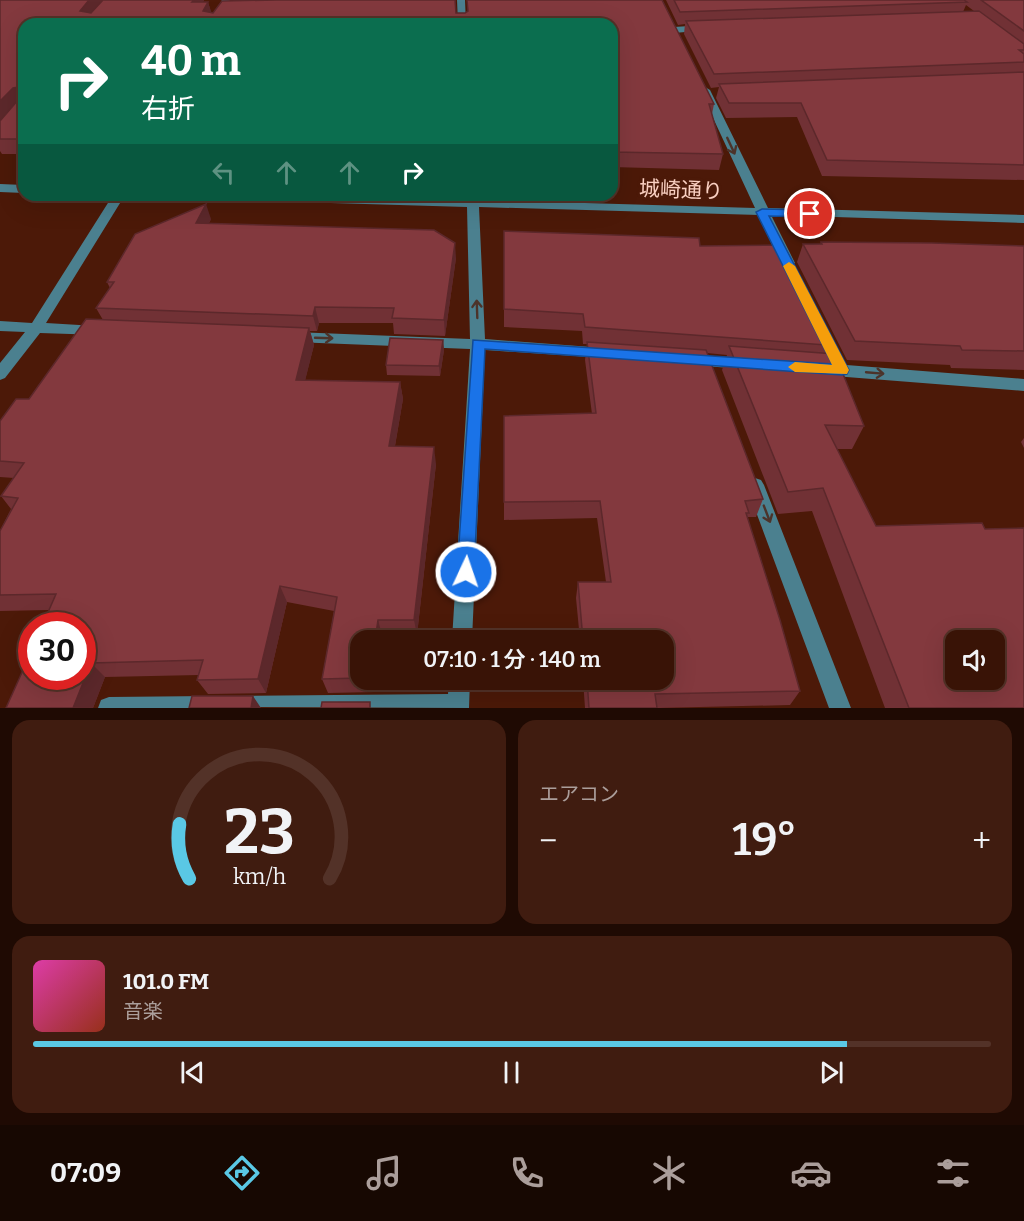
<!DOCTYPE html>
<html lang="ja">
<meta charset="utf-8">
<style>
body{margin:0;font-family:Bitter,"Noto Sans JP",serif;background:#401c10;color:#f1f3f6;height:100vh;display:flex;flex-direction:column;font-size:22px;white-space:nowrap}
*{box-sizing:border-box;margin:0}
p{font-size:20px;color:#ab9e9b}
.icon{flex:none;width:33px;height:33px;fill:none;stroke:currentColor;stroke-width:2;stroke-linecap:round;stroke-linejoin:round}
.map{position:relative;height:708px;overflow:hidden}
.panel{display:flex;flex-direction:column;gap:12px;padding:12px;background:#1f0a03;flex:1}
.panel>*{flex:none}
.hud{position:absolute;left:18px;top:18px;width:600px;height:183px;border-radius:18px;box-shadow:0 6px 24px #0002,0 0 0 2px #533228;background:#0b6e4f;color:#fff;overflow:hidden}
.buttons{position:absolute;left:945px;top:630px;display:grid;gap:12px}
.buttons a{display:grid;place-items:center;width:60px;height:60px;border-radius:12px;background:#391306;box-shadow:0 6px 24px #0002,0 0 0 2px #533228;font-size:30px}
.speed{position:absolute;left:18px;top:612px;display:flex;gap:12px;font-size:30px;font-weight:700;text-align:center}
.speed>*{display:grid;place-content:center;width:78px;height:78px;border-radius:50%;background:#391306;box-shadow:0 6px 24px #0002,0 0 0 2px #533228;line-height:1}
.speed .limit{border:9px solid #d22;background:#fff;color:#111}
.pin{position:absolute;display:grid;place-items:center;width:51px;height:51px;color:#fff;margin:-26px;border:3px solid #fff;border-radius:50%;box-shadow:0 2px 6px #0007}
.me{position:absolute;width:66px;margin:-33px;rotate:3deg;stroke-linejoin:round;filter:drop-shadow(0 0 4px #0008)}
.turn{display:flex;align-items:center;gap:21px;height:126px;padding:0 24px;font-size:27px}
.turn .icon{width:78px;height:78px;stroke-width:2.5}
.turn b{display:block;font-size:42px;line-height:51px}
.lanes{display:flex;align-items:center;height:57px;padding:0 24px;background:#0003;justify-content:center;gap:30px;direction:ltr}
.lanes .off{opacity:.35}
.big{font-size:45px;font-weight:600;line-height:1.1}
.panel .tile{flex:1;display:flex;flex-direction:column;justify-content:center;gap:9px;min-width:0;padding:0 21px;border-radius:18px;background:#401c10}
.panel .dial{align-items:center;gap:0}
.dial svg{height:156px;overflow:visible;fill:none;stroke:#533228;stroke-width:7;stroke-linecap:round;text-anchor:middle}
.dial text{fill:#f1f3f6;stroke:none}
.song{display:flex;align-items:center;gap:18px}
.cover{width:72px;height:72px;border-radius:9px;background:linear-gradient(135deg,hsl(320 70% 55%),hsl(10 70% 35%))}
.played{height:6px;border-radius:3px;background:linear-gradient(90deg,#5ac8e5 85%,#533228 85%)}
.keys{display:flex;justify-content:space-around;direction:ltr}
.heat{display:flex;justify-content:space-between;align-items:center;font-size:33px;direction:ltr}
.panel .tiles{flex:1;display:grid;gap:12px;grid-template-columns:1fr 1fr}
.tile:last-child{grid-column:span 2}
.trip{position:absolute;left:350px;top:630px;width:324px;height:60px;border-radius:18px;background:#391306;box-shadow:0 6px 24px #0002,0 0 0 2px #533228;font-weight:600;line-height:60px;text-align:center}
.tabs{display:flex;height:96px;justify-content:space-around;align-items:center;background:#170802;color:#ab9e9b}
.tabs .icon{width:42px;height:42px}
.tabs .current{color:#5ac8e5}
.tabs b{font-size:27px;color:#f1f3f6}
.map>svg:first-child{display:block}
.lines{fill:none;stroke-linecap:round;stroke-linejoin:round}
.minor{fill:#4b808f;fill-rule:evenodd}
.wall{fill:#713135;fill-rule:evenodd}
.shaded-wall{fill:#5c282b}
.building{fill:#83393e;stroke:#5c282b;stroke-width:1.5;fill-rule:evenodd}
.oneway{stroke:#4c332a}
.route{fill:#1a73e8;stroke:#114b97;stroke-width:1.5}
.slow{fill:#f59e0b}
.labels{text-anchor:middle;stroke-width:6;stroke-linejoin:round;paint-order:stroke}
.street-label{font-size:21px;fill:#fad0c2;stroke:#4c1908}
</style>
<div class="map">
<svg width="1024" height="708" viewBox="0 0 1024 708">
<rect width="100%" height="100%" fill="#4c1908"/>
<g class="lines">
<!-- minor -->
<path class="minor" d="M222,0H230L217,24H209Z
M457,0H465L466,24H458Z
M705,25L709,28L708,30L674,33L670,30L674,27Z
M705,87L710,90L768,208L1024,215V223L771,215L795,263L788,267L781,263L759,215L479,207L485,339L605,348L612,353L605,358L485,350L472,640H452L470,349L294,342L287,337L294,332L470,339L467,207L193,199L187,195H317L467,199V195H479V200L755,208L700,90Z
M0,184L24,185V193L0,192Z
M113,195H125L46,323L96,326L103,331L101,335L40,333L5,378L0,380V363L25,332L0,331V321L32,323Z
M692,355L743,359L748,360L751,364L748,368L743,369L692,365L687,364L684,360L687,356Z
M821,363L1024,379V391L821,375L816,373L813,369L816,365Z
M755,478L761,480L764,485L851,708H829L746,485L749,480Z
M449,680H470L469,708L228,707L231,699L239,696L448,694Z
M209,696L217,699L220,708H98L101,700L109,697Z"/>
</g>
<!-- wall -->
<path class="wall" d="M0,0H204L203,2H208L211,13H213L222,1L276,0H455L456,13H465L468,11L467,0H662L714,104L712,114L723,154L719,170L612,167V24H24V154H2L0,151Z
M666,0H1024V180L822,176L797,117L726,118L716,98L719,87L711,88L684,34L685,24L678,25ZM966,5L974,11L963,12Z
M211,219L209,223L456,258L445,336L394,334L393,323H319L317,331H310L314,345L305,380L400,382L403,399L395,446L436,464L417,635H382L381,640H360V680H377L375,692L328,693L322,679L334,611L287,602L266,693L208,694L197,680L199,675L105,677L93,708L49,610L0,611V531L11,509L1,496L14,478L0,477V421L29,399L103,320L96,308L110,288L107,282Z
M504,231L700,246L833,341L828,354L864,426L852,449H837L876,526L1024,708H885L812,511L778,514L722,370L727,355L707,353L763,499L756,517H747L800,691L790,705L657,708H585L583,680H663V640H580L576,598L578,582H606L597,518L504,520V502L592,414L585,360L587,344H583L582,331L504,327Z
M821,242L1024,246V370L951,368L950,365L847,360L797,262L803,244H820Z
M443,340L444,350L440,376L387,375L386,365Z
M1024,438V448L1021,442Z"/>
<!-- shaded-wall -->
<path class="shaded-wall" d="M89,0H104L85,24L80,11Z
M194,0H204L196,15L192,2Z
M208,2L212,14L203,11Z
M19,87L24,98L0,124V101L13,88Z
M206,204L211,219L202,238L196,223Z
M455,243L456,258L445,336L444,320Z
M315,307L319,323L317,331L313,316Z
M309,328L314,345L301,397L296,380Z
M443,340L444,350L440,376L439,366Z
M400,382L403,399L392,463L389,446Z
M434,447L436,464L417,635L414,620Z
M280,586L287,602L266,693L258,679Z
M378,620L382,635L381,640H375Z
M91,663L105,677L93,708H73Z
M371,680H377L375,692Z
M253,696L261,708H251Z"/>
<!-- building -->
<path class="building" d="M0,0H89L80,11L91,13L103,0H194L192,2H208L203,11L213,13L222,1L276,0H455L456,13H465L468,11L467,0H662L714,104H709L723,154L612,152V24H24V139H0V121L19,99V87L13,88L0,101Z
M674,0H964L967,2L680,12Z
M981,0H1024V31Z
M979,11L1024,44V50H1019L1024,54V62L714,74L686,21Z
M1024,72V165L827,160L801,103H729L719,84Z
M206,204L196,223L434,230L455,243L444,320L392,318L394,308L315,307L313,316L96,308L114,282H107L135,234Z
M504,231L699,238L700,246L783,245L833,341H825L826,345L585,327L583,314L504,309Z
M821,242L932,243L1024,246V351L962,350L960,346L855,341L803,244H822Z
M86,319L309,328L296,380L400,382L389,446L434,447L414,620H378L375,640H360V678L322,679L337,597L280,586L258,679L197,680L203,660L91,663L73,708H6L32,650V676H82V626H42L56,594L0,595V531L18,498L1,496L24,463L0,461V421L16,399H29Z
M390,338L443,340L439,366L386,365Z
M587,342L706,350L763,499L745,501L749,513H746L780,620L800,691L655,694L657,708H589L587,680H663V640H583L578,582H611L600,501L504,502V416L596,413Z
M729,346L835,354L864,426L825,425L876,526L982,523L985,529L1024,528V708H909L823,488L788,492ZM956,640H994V680H956Z
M192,696H253L251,708H189Z
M322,702H370V708H321Z"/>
<!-- one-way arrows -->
<defs><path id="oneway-shaft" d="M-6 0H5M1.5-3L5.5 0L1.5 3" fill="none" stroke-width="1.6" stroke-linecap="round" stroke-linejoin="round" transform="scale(1.5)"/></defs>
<g class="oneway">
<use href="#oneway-shaft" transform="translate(731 146) rotate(65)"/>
<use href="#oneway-shaft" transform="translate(477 309) rotate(-92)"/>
<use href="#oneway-shaft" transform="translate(324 338) rotate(2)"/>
<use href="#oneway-shaft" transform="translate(875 373) rotate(5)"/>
<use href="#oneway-shaft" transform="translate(767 514) rotate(69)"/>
</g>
<!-- route -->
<path class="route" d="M762,209L810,210L815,214L810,217L769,216L849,370L847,374L842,375L485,349L474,572L472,578L466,580L459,578L457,572L473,340L832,364L756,212Z"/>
<!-- slow -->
<path class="slow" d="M789,262L795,266L849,370L847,374L795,372L788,367L795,362L832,365L783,266Z"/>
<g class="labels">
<!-- street labels -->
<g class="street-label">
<text transform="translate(681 190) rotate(2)" y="7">城崎通り</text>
</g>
</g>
</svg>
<div class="buttons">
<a><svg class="icon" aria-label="sound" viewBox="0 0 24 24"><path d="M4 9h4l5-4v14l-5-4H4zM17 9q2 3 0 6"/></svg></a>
</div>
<div class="speed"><div class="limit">30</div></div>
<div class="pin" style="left:810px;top:214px;background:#d93025"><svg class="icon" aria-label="arrive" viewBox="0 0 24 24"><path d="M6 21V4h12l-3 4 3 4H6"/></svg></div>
<svg class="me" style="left:466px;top:572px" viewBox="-20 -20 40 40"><circle r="17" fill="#1a73e8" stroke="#fff" stroke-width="3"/><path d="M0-11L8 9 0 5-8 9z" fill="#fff"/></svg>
<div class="trip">07:10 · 1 分 · 140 m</div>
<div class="hud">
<div class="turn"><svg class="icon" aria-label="right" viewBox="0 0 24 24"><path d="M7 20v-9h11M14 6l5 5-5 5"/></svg><div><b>40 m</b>右折</div></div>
<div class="lanes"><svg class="icon off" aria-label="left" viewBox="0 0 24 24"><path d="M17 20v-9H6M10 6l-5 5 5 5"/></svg><svg class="icon off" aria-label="ahead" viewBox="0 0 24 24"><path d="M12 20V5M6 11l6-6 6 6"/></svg><svg class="icon off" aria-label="ahead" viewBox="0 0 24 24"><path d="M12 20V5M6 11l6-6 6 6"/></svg><svg class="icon" aria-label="right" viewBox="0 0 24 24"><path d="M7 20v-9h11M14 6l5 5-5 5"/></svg></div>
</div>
</div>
<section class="panel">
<div class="tiles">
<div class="tile dial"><svg viewBox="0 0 100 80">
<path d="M14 69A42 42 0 1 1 86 69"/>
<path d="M14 69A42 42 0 0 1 9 41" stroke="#5ac8e5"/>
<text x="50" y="56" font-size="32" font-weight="700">23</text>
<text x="50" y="72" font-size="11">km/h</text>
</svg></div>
<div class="tile"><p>エアコン</p>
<div class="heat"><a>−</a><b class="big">19°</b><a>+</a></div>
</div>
<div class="tile">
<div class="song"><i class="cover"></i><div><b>101.0 FM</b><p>音楽</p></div></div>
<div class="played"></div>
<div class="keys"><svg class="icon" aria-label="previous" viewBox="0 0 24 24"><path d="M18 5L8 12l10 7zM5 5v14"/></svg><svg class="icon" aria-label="pause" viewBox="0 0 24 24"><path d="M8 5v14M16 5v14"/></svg><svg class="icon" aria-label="next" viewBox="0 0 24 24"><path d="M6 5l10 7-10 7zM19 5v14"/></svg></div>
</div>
</div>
</section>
<nav class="tabs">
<b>07:09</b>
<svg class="icon current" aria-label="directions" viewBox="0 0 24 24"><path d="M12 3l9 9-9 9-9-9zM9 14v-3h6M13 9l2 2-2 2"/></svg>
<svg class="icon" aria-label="music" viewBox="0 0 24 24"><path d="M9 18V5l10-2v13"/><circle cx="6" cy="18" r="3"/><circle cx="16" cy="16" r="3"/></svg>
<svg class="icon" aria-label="phone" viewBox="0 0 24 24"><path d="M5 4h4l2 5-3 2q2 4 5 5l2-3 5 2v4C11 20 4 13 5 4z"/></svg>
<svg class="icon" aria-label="climate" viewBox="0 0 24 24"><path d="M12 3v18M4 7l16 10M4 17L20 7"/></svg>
<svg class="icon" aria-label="car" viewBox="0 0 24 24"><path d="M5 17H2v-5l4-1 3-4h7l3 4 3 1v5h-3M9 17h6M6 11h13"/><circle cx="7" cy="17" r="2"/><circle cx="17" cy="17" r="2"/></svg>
<svg class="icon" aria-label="filters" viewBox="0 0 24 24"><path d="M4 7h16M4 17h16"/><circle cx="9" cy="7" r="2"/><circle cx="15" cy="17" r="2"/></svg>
</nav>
